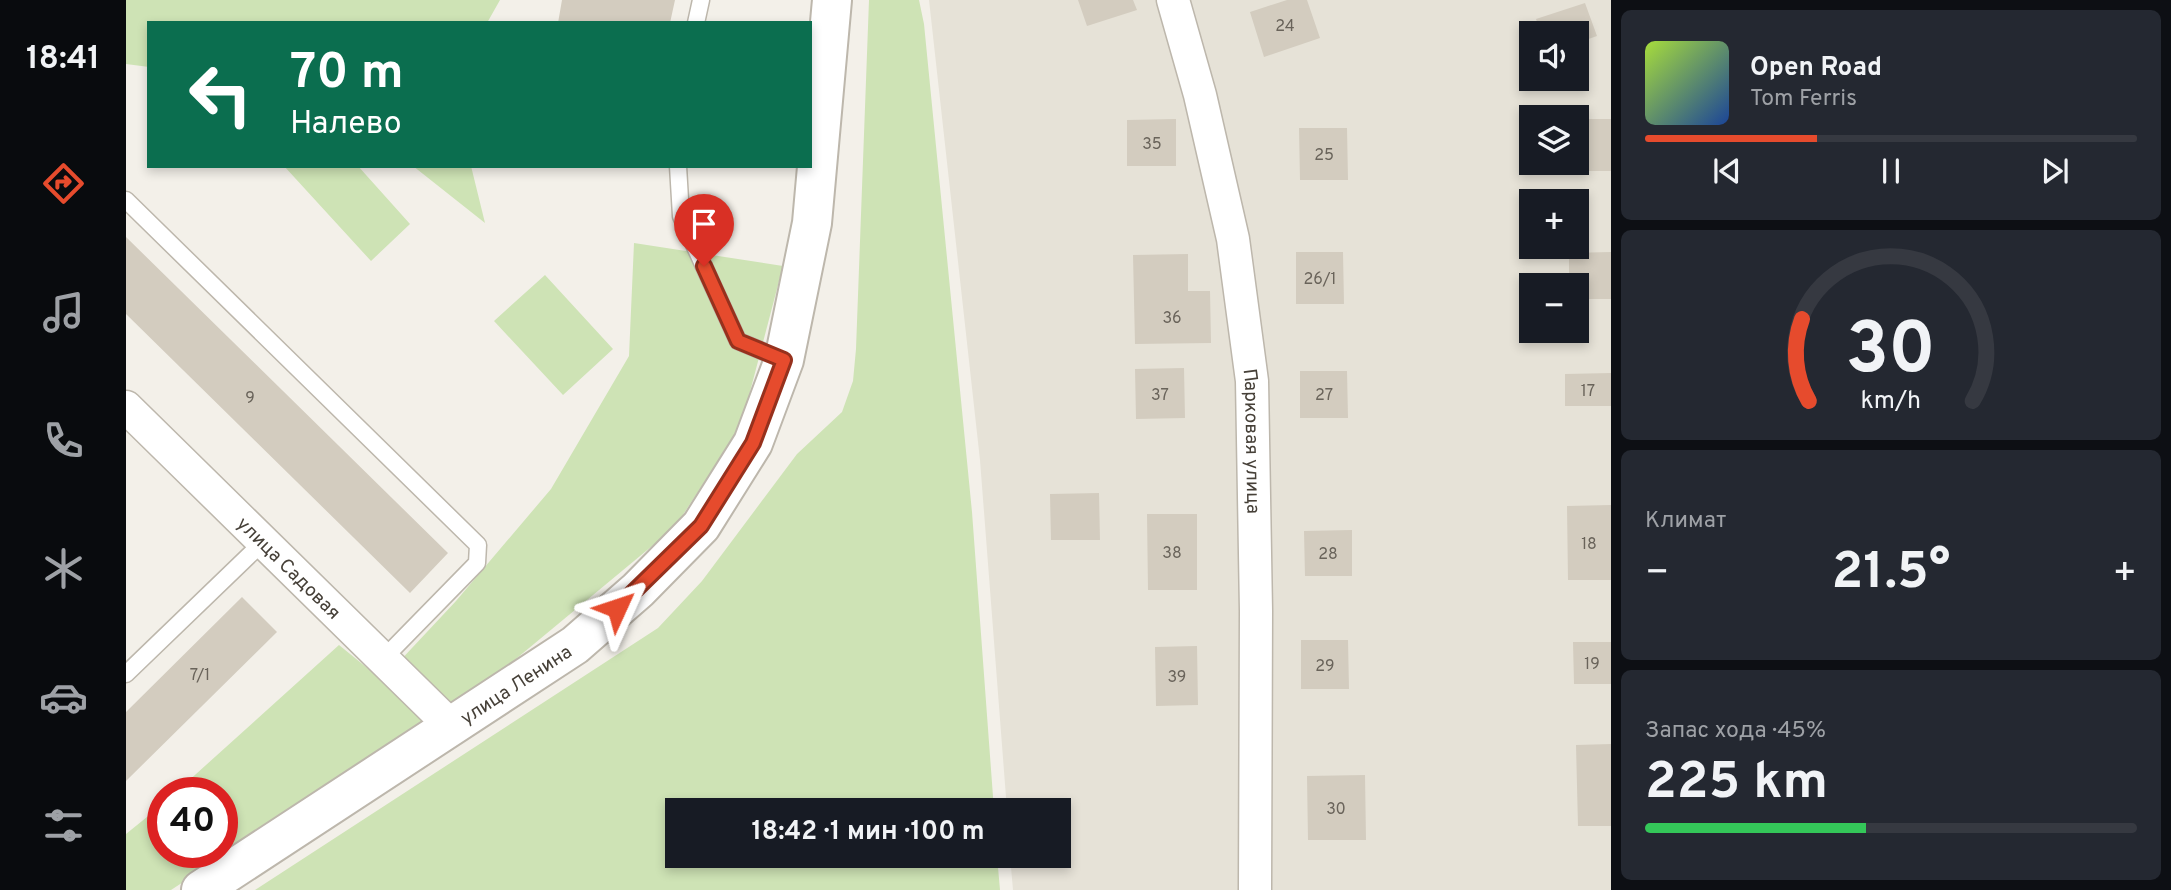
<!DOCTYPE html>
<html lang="ru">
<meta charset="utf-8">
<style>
body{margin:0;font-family:Overpass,sans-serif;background:#242831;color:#f1f3f6;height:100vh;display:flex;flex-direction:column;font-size:26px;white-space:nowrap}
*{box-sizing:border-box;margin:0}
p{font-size:23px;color:#9ea1a6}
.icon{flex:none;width:38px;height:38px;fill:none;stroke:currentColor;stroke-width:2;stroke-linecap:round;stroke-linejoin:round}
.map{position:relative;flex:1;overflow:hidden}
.details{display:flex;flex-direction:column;gap:10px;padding:10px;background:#0d0f14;width:560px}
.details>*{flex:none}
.banner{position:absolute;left:21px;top:21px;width:665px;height:147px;border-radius:0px;box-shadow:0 4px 10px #0003;background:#0b6e4f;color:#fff;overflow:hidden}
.tools{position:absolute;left:1393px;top:21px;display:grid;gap:14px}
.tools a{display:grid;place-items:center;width:70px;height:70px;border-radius:0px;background:#171b24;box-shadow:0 4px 10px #0003;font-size:35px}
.speed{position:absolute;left:21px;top:777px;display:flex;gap:14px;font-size:35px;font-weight:700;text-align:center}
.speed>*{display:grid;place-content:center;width:91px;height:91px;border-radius:50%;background:#171b24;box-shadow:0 4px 10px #0003;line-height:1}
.speed .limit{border:10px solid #d22;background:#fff;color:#111}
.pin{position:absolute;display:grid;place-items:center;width:60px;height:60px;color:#fff;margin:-72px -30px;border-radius:50% 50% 50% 0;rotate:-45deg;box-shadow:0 0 7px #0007}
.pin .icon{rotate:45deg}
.me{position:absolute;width:77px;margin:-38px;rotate:48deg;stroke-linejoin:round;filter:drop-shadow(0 0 5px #0008)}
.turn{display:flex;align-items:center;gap:24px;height:147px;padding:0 28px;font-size:32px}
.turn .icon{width:91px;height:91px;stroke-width:2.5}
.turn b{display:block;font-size:49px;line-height:60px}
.big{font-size:52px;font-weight:700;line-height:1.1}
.details .tile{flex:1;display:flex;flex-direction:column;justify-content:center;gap:10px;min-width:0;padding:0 24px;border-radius:10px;background:#242831}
.details .dial{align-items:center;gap:0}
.dial svg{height:182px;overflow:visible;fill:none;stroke:#363941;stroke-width:7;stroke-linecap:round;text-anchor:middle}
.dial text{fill:#f1f3f6;stroke:none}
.song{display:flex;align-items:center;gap:21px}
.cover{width:84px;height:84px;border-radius:10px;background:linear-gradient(135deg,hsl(80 70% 55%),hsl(220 70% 35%))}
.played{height:7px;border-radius:4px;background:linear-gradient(90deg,#e64b2d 35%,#363941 35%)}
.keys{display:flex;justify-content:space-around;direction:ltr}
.heat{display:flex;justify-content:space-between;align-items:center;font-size:38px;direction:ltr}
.charge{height:10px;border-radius:5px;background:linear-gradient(90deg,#34c759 45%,#363941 0)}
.trip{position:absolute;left:539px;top:798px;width:406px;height:70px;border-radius:0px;background:#171b24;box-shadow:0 4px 10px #0003;font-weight:700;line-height:70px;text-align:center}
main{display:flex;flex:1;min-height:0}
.tabs{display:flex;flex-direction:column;width:126px;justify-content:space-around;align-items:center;background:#090b0e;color:#9ea1a6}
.tabs .icon{width:49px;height:49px}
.tabs .selected{color:#e64b2d}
.tabs b{font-size:32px;color:#f1f3f6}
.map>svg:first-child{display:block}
.residential{fill:#e6e2d7;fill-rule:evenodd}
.green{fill:#cee3b5}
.building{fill:#d3ccbf}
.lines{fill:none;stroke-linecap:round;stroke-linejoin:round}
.service-casing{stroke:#bdb7ac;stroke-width:19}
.minor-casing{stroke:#bdb7ac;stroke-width:35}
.tertiary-casing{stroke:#bdb7ac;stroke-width:42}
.service{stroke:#fff;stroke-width:16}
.minor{stroke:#fff;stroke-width:32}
.tertiary{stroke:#fff;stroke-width:38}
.route-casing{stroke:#96311d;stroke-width:18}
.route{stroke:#e64b2d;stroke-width:12}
.labels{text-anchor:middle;stroke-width:5;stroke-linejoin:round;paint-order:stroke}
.number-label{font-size:16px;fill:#69635a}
.street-label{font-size:19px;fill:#464038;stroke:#fff}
</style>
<main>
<nav class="tabs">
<b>18:41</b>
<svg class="icon selected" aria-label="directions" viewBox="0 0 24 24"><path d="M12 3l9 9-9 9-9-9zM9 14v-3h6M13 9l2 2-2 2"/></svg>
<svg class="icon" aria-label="music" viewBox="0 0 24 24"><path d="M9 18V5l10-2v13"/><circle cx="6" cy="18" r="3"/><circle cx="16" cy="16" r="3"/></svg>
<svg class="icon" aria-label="phone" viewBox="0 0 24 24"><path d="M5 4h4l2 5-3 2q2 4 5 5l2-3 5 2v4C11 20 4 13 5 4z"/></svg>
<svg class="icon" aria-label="climate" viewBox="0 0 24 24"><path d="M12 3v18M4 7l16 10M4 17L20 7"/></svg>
<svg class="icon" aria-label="car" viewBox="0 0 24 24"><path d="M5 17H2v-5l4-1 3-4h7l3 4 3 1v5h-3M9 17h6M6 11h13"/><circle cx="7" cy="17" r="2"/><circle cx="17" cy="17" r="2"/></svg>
<svg class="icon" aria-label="filters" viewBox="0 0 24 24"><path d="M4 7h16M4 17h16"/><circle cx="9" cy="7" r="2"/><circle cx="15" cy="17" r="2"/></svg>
</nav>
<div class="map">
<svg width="1485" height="890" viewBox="0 0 1485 890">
<rect width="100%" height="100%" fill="#f3f0e9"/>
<!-- residential -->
<path class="residential" d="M803,0H1485V890H887L884,856H933V810H881L854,460ZM1405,33H1451V79H1405ZM1405,117H1451V163H1405ZM1405,201H1451V247H1405ZM1405,285H1451V331H1405Z"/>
<!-- green -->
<path class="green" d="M0,0H374L361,23H23V67L0,64Z
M743,0H793L798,24L846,512L868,810H551V856H871L874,890H129L532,628L576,581L671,454L716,412L727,381L730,349Z
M158,166H232L284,224L245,261Z
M287,166H345L359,223Z
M508,243L657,266L615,426L549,527L361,683L45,890H0V834L37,804V852H96V793H49L213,645L256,680L330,601L425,489L503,356Z
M419,275L487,349L437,395L368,321Z"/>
<!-- building -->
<path class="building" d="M436,0H549L544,23H432Z
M952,0H1007L1011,10L961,26Z
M1161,0H1181L1194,38L1138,57L1124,12Z
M1459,3L1471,36L1451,43V33H1415L1410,19Z
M1050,119V166H1001V120Z
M1451,119H1485V171H1446V163H1451Z
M1173,128H1221L1222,180H1174Z
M0,237L322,553L284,593L0,314Z
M1170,252H1217L1218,304H1170Z
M1485,252V299H1451V285H1443V253Z
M1062,254V291H1084L1085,343L1009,344L1007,255Z
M1058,368L1059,418L1010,419L1009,369Z
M1174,371H1221L1222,418H1174Z
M1485,373V406H1439V374Z
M973,493L974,540H925L924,494Z
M1485,505V580H1442L1441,506Z
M1021,514H1071V590H1022Z
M1226,530V576H1179L1178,531Z
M116,597L151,632L0,781V712Z
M1175,640H1222L1223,689H1175Z
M1447,642H1485V684H1448Z
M1071,646L1072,705L1030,706L1029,647Z
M1485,744V826H1452L1450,745Z
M1239,775L1240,840H1182L1181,776Z"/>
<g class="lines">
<!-- service casing -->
<g class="service-casing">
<path id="service" d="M570,23L575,0
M552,166L555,216L612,341L658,360
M0,200L352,545L351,563L257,659
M0,674L137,542"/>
</g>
<!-- minor casing -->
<g class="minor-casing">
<g id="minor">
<path id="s1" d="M1047,0L1074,95L1107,239L1126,381L1130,611L1129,890"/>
<path id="s2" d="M0,407L326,727"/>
</g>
</g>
<!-- tertiary casing -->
<g class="tertiary-casing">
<g id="tertiary">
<path id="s3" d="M75,890L449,645L512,590L575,526L627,443L658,360L686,223L706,0"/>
</g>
</g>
<!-- service -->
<use href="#service" class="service"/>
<!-- minor -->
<use href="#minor" class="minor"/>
<!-- tertiary -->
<use href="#tertiary" class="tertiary"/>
</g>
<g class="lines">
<!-- route casing -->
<g class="route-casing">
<path id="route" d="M491,608L575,526L627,443L658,360L612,341L578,266"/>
</g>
<!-- route -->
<use href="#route" class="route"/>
</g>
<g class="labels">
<!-- number labels -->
<g class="number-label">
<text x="1159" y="31">24</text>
<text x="1026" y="149">35</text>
<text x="1198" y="160">25</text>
<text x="1194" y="284">26/1</text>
<text x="1046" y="323">36</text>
<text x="1462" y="396">17</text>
<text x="1034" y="400">37</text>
<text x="1198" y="400">27</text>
<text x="124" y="403">9</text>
<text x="1463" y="549">18</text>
<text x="1046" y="558">38</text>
<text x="1202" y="559">28</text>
<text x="1466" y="669">19</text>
<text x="1199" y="671">29</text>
<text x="74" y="680">7/1</text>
<text x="1051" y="682">39</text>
<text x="1210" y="814">30</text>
</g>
<!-- street labels -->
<g class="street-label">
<text dy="7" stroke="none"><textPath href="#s1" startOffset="450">Парковая улица</textPath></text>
<text dy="7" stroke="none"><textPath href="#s2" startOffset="229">улица Садовая</textPath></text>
<text dy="7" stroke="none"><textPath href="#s3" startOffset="376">улица Ленина</textPath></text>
</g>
</g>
</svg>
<div class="tools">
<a><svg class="icon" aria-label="sound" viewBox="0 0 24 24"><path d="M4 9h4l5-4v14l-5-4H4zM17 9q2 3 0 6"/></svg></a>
<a><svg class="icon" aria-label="layers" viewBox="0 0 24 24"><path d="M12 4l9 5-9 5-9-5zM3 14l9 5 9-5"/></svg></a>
<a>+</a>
<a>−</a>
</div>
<div class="speed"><div class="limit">40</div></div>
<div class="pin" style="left:578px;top:266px;background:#d93025"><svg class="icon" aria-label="arrive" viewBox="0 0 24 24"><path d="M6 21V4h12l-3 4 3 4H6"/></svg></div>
<svg class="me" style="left:491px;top:608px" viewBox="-20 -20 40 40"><path d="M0-17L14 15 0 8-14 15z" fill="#e64b2d" stroke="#fff" stroke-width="4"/></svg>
<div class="trip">18:42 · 1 мин · 100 m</div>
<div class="banner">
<div class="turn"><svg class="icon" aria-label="left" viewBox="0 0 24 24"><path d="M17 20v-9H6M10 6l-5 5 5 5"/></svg><div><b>70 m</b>Налево</div></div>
</div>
</div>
<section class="details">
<div class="tile">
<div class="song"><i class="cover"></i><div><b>Open Road</b><p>Tom Ferris</p></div></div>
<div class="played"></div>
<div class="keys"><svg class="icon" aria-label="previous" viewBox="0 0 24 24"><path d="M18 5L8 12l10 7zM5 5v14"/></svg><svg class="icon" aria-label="pause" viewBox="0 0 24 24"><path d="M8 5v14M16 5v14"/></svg><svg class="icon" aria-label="next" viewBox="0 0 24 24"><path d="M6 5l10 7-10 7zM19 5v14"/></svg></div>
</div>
<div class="tile dial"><svg viewBox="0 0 100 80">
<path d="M14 69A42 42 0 1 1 86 69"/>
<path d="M14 69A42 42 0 0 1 11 33" stroke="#e64b2d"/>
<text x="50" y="56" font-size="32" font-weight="700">30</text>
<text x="50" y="72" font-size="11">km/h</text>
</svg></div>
<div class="tile"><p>Климат</p>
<div class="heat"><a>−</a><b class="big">21.5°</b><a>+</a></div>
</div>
<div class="tile"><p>Запас хода · 45%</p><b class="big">225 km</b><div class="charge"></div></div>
</section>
</main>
